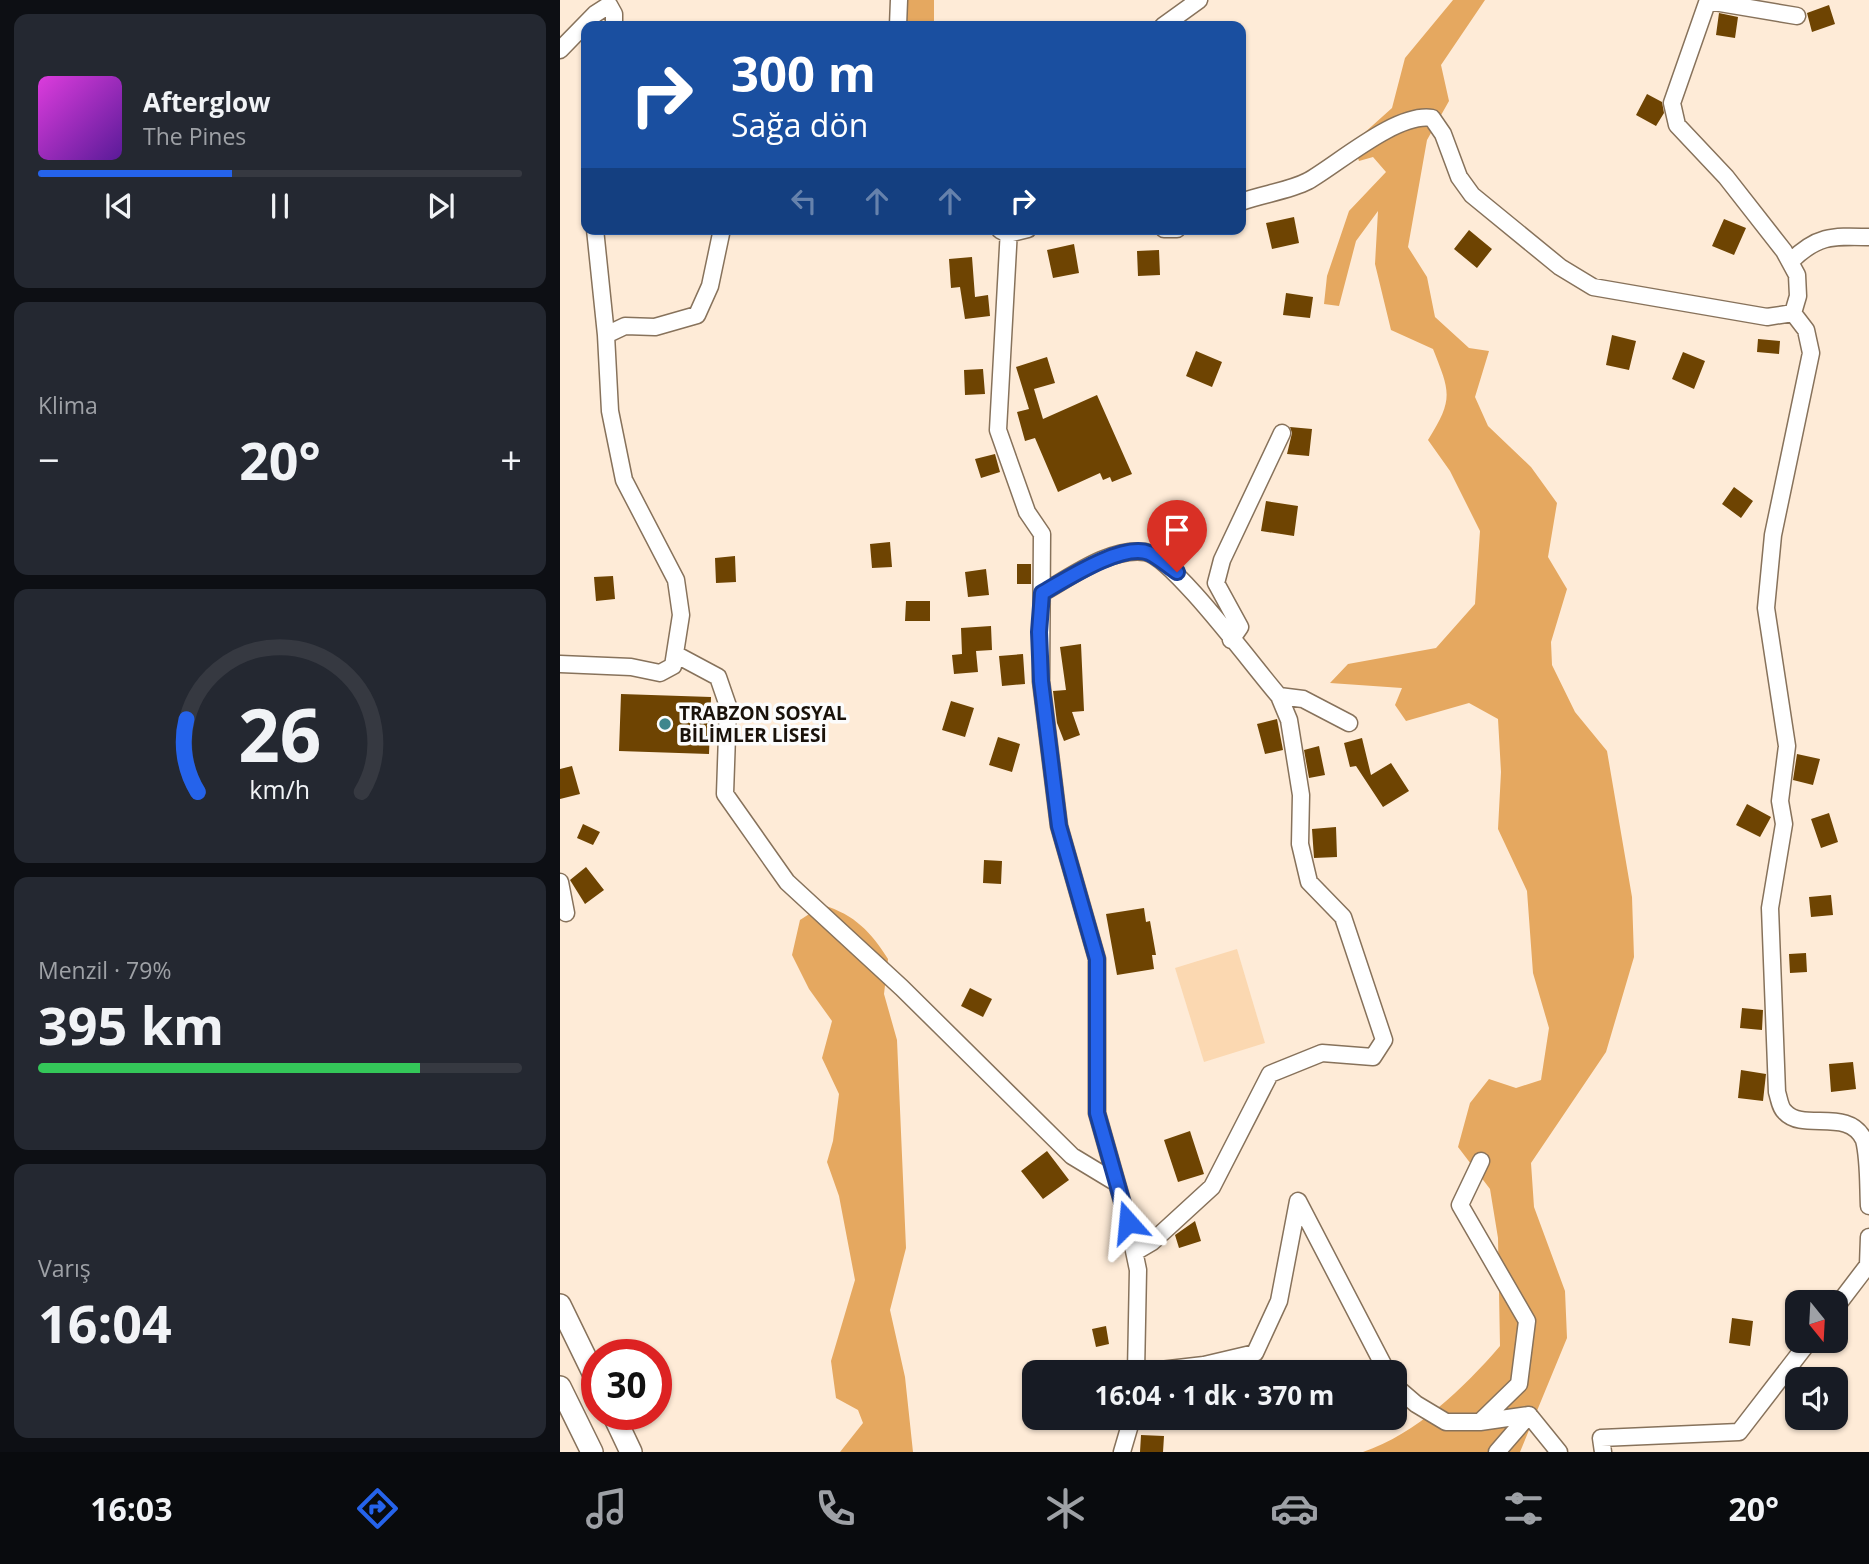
<!DOCTYPE html>
<html lang="tr">
<meta charset="utf-8">
<style>
body{margin:0;font-family:"Open Sans",sans-serif;background:#242831;color:#f1f3f6;height:100vh;display:flex;flex-direction:column;font-size:26px;white-space:nowrap}
*{box-sizing:border-box;margin:0}
p{font-size:23px;color:#9ea1a6}
.icon{flex:none;width:38px;height:38px;fill:none;stroke:currentColor;stroke-width:2;stroke-linecap:round;stroke-linejoin:round}
.map{position:relative;flex:1;overflow:hidden}
.details{display:flex;flex-direction:column;gap:14px;padding:14px;background:#0d0f14;width:560px}
.details>*{flex:none}
.hud{position:absolute;left:21px;top:21px;width:665px;height:214px;border-radius:14px;box-shadow:0 2px 5px #0004;background:#1a4fa0;color:#fff;overflow:hidden}
.needle{width:46px;rotate:162deg}
.controls{position:absolute;left:1225px;top:1290px;display:grid;gap:14px}
.controls a{display:grid;place-items:center;width:63px;height:63px;border-radius:14px;background:#171b24;box-shadow:0 2px 5px #0004;font-size:35px}
.speed{position:absolute;left:21px;top:1339px;display:flex;gap:14px;font-size:35px;font-weight:700;text-align:center}
.speed>*{display:grid;place-content:center;width:91px;height:91px;border-radius:50%;background:#171b24;box-shadow:0 2px 5px #0004;line-height:1}
.speed .limit{border:10px solid #d22;background:#fff;color:#111}
.pin{position:absolute;display:grid;place-items:center;width:60px;height:60px;color:#fff;margin:-72px -30px;border-radius:50% 50% 50% 0;rotate:-45deg;box-shadow:0 0 7px #0007}
.pin .icon{rotate:45deg}
.me{position:absolute;width:77px;margin:-38px;rotate:342deg;stroke-linejoin:round;filter:drop-shadow(0 0 5px #0008)}
.turn{display:flex;align-items:center;gap:24px;height:147px;padding:0 35px;font-size:32px}
.turn .icon{width:91px;height:91px;stroke-width:2.5}
.turn b{display:block;font-size:49px;line-height:60px}
.lanes{display:flex;align-items:center;height:66px;padding:0 35px;background:#0003;justify-content:center;gap:35px;direction:ltr}
.lanes .off{opacity:.35}
.big{font-size:52px;font-weight:700;line-height:1.1}
.details .tile{flex:1;display:flex;flex-direction:column;justify-content:center;gap:10px;min-width:0;padding:0 24px;border-radius:14px;background:#242831}
.details .dial{align-items:center;gap:0}
.dial svg{height:182px;overflow:visible;fill:none;stroke:#363941;stroke-width:7;stroke-linecap:round;text-anchor:middle}
.dial text{fill:#f1f3f6;stroke:none}
.song{display:flex;align-items:center;gap:21px}
.cover{width:84px;height:84px;border-radius:10px;background:linear-gradient(135deg,hsl(300 70% 55%),hsl(270 70% 35%))}
.played{height:7px;border-radius:4px;background:linear-gradient(90deg,#2563eb 40%,#363941 40%)}
.keys{display:flex;justify-content:space-around;direction:ltr}
.heat{display:flex;justify-content:space-between;align-items:center;font-size:38px;direction:ltr}
.charge{height:10px;border-radius:5px;background:linear-gradient(90deg,#34c759 79%,#363941 0)}
.trip{position:absolute;left:462px;top:1360px;width:385px;height:70px;border-radius:14px;background:#171b24;box-shadow:0 2px 5px #0004;font-weight:700;line-height:70px;text-align:center}
.dock{display:flex;height:112px;justify-content:space-around;align-items:center;background:#090b0e;color:#9ea1a6}
.dock .icon{width:49px;height:49px}
.dock .active{color:#2563eb}
.dock b{font-size:32px;color:#f1f3f6}
main{display:flex;flex:1;min-height:0}
.map>svg:first-child{display:block}
.green{fill:#fbd8b1}
.forest{fill:#e5a860}
.building{fill:#6e4402}
.lines{fill:none;stroke-linecap:round;stroke-linejoin:round}
.minor-casing{stroke:#87725b;stroke-width:19}
.secondary-casing{stroke:#87725b;stroke-width:24}
.minor{stroke:#fff;stroke-width:16}
.secondary{stroke:#fff;stroke-width:21}
.route-casing{stroke:#184099;stroke-width:18}
.route{stroke:#2563eb;stroke-width:12}
.poi-dot{fill:#3f878d;stroke:#fcfcfc;stroke-width:2.5}
.labels{text-anchor:middle;stroke-width:7;stroke-linejoin:round;paint-order:stroke}
.poi-label{font-size:19px;font-weight:bold;fill:#1a120a;stroke:#fcfcfc;text-anchor:start}
</style>
<main>
<section class="details">
<div class="tile">
<div class="song"><i class="cover"></i><div><b>Afterglow</b><p>The Pines</p></div></div>
<div class="played"></div>
<div class="keys"><svg class="icon" aria-label="previous" viewBox="0 0 24 24"><path d="M18 5L8 12l10 7zM5 5v14"/></svg><svg class="icon" aria-label="pause" viewBox="0 0 24 24"><path d="M8 5v14M16 5v14"/></svg><svg class="icon" aria-label="next" viewBox="0 0 24 24"><path d="M6 5l10 7-10 7zM19 5v14"/></svg></div>
</div>
<div class="tile"><p>Klima</p>
<div class="heat"><a>−</a><b class="big">20°</b><a>+</a></div>
</div>
<div class="tile dial"><svg viewBox="0 0 100 80">
<path d="M14 69A42 42 0 1 1 86 69"/>
<path d="M14 69A42 42 0 0 1 9 37" stroke="#2563eb"/>
<text x="50" y="56" font-size="32" font-weight="700">26</text>
<text x="50" y="72" font-size="11">km/h</text>
</svg></div>
<div class="tile"><p>Menzil · 79%</p><b class="big">395 km</b><div class="charge"></div></div>
<div class="tile"><p>Varış</p><b class="big">16:04</b></div>
</section>
<div class="map">
<svg width="1309" height="1452" viewBox="0 0 1309 1452">
<rect width="100%" height="100%" fill="#feebd7"/>
<!-- green -->
<path class="green" d="M677,949L705,1043L644,1062L615,968Z"/>
<!-- forest -->
<path class="forest" d="M345,0H374V26H345Z
M893,0H925L881,65L889,101L867,140L848,247L867,277L875,317L909,348L929,351L915,397L928,426L971,467L997,503L988,557L1007,589L991,642L992,665L1015,712L1047,751L1072,897L1074,957L1046,1052L971,1163L974,1207L1005,1291L1007,1338L960,1452H803C856,1434 904,1388 940,1346L938,1238L930,1189L898,1147L910,1103L929,1079L956,1088L981,1080L989,1028L973,973L967,891L938,829L941,772L938,719L909,703L846,721L835,705L842,688L770,683L788,664L876,648L915,604L920,531L890,471L868,440C894,399 890,392 873,349L831,330L815,264L818,211L796,241L779,306L764,304L767,276L789,211L826,172L813,157L799,161L793,143L832,108L845,58Z
M263,905C295,915 311,932 328,959L324,994L337,1040L346,1248L330,1310L345,1377L353,1452H280L303,1423L298,1410L276,1398L271,1361L295,1280L279,1196L267,1162L273,1141L279,1094L262,1058L272,1021L249,989L232,955L240,920Z"/>
<!-- building -->
<path class="building" d="M1269,5L1275,24L1252,32L1247,13Z
M1159,13L1178,17L1175,38L1156,35Z
M1087,94L1102,102L1104,113L1096,126L1076,115Z
M734,217L739,243L712,249L706,223Z
M1164,219L1186,228L1174,255L1152,246Z
M909,230L932,249L917,268L894,249Z
M514,244L519,273L493,278L487,250Z
M599,250L600,275L578,276L577,251Z
M412,257L415,297L428,295L430,316L405,319L400,287L391,288L389,259Z
M726,293L753,297L750,318L723,315Z
M1052,335L1076,341L1069,370L1046,365Z
M1198,339L1220,341L1219,354L1197,352Z
M636,351L662,362L652,387L626,376Z
M1123,352L1145,361L1134,389L1112,379Z
M487,357L495,383L474,389L483,419L537,395L572,474L552,482L550,477L543,480L540,473L498,492L475,438L465,441L457,412L469,409L456,367Z
M423,369L425,394L405,395L404,370Z
M730,427L752,429L749,456L727,454L732,433Z
M435,454L440,472L421,478L415,459Z
M1174,487L1193,501L1181,518L1162,504Z
M706,501L738,506L734,536L701,531Z
M330,542L332,567L312,568L310,544Z
M175,556L176,582L156,583L155,558Z
M457,564H471V584H457Z
M426,569L429,595L408,597L405,572Z
M53,576L55,599L36,601L34,577Z
M346,601H370V621H345Z
M431,626L432,650L416,651L418,672L394,674L392,655L402,654L401,628Z
M521,644L524,711L512,712L520,735L504,741L497,723L493,691L506,690L500,647Z
M463,654L465,684L442,686L439,656Z
M61,694L151,697L149,754L59,751Z
M391,701L414,708L405,737L382,730Z
M717,719L723,750L705,754L697,724Z
M438,737L460,744L452,772L429,765Z
M802,738L811,775L831,763L849,791L823,807L796,766L790,767L784,743Z
M759,746L765,775L749,778L744,750Z
M1237,754L1260,759L1253,785L1233,780Z
M12,766L20,794L0,799V769Z
M1187,804L1211,817L1200,837L1176,825Z
M1269,813L1278,842L1261,848L1251,819Z
M23,824L40,832L33,845L17,838Z
M776,827L777,857L754,858L752,829Z
M424,860L442,861L441,884L423,883Z
M26,867L44,890L25,904L10,880Z
M1271,895L1273,915L1251,917L1249,897Z
M584,908L586,922L590,921L596,955H592L594,969L557,975L546,914Z
M1246,953L1247,972L1230,973L1229,954Z
M410,988L432,999L423,1017L401,1006Z
M1182,1008L1203,1010L1202,1030L1180,1028Z
M1293,1062L1296,1089L1271,1092L1269,1064Z
M1181,1070L1206,1074L1203,1101L1178,1098Z
M630,1131L644,1174L618,1182L604,1140Z
M487,1151L509,1180L483,1199L461,1171Z
M635,1221L641,1241L619,1248L615,1235Z
M1172,1318L1193,1321L1190,1346L1169,1343Z
M546,1326L549,1344L536,1347L532,1329Z
M581,1435L604,1436L603,1452H580Z"/>
<g class="lines">
<!-- minor casing -->
<g class="minor-casing">
<path id="minor" d="M1148,0L1112,103L1117,125L1166,177L1224,251L1237,275L1238,296L1233,313L1246,330L1251,353L1213,535L1206,608L1227,746L1220,801L1224,824L1210,908L1217,1092C1219,1098 1220,1108 1225,1112C1243,1132 1289,1107 1304,1140C1309,1159 1308,1186 1309,1206
M1148,1L1237,16
M338,26L339,0
M603,26L639,0
M0,50L35,14L49,5L54,14V26
M681,202C702,194 729,191 748,181C778,164 837,112 872,118L883,134L899,177L912,195L1000,267L1033,287L1207,317L1233,313
M35,229L46,335
M449,229L438,430L467,512L482,534L481,681L499,826L537,959V1113L568,1222L578,1270L576,1372
M604,229H617
M440,230L448,234L468,229
M1230,262C1257,235 1272,236 1309,237
M482,593C511,577 550,547 585,552C612,556 696,670 719,696L729,720L741,795L740,844L749,882L783,917L824,1040L813,1057L762,1053L710,1074L652,1187L592,1242L575,1252
M671,640L680,627L656,583L662,560L722,433
M115,654L158,677L168,706L165,794L227,882L342,988L512,1156L555,1182
M0,664L71,667L100,673L113,666L121,615L116,580L64,480L50,411L46,335L65,326L95,327L137,315L150,286L162,229
M719,696L743,699L789,723
M0,882L6,913
M1276,1307L1308,1265L1309,1237
M583,1372L644,1365L695,1353L719,1301L738,1201L827,1372
M835,1386L856,1404L886,1422H920L959,1384L967,1321L900,1205L921,1161
M920,1422L969,1415
M562,1452L572,1418
M937,1452L969,1415L999,1452
M1043,1452L1041,1438L1179,1432L1250,1340"/>
</g>
<!-- secondary casing -->
<g class="secondary-casing">
<path id="secondary" d="M0,1305L37,1381
M0,1387L32,1452
M53,1414L71,1452"/>
</g>
<!-- minor -->
<use href="#minor" class="minor"/>
<!-- secondary -->
<use href="#secondary" class="secondary"/>
</g>
<g class="lines">
<!-- route casing -->
<g class="route-casing">
<path id="route" d="M568,1222L537,1113V959L499,826L481,681L479,632L482,593C505,580 563,542 589,553C598,557 608,566 617,572"/>
</g>
<!-- route -->
<use href="#route" class="route"/>
</g>
<!-- markers -->
<circle class="poi-dot" cx="105" cy="724" r="7"/>
<g class="labels">
<!-- poi labels -->
<g class="poi-label">
<text x="119" y="720">TRABZON SOSYAL<tspan x="119" dy="22">BİLİMLER LİSESİ</tspan></text>
</g>
</g>
</svg>
<div class="controls">
<a><svg class="needle" viewBox="-14 -14 28 28"><path d="M0-13l5 13h-10z" fill="#e53935"/><path d="M0 13l5-13h-10z" fill="#9ea1a6"/></svg></a>
<a><svg class="icon" aria-label="sound" viewBox="0 0 24 24"><path d="M4 9h4l5-4v14l-5-4H4zM17 9q2 3 0 6"/></svg></a>
</div>
<div class="speed"><div class="limit">30</div></div>
<div class="pin" style="left:617px;top:572px;background:#d93025"><svg class="icon" aria-label="arrive" viewBox="0 0 24 24"><path d="M6 21V4h12l-3 4 3 4H6"/></svg></div>
<svg class="me" style="left:568px;top:1222px" viewBox="-20 -20 40 40"><path d="M0-17L14 15 0 8-14 15z" fill="#2563eb" stroke="#fff" stroke-width="4"/></svg>
<div class="trip">16:04 · 1 dk · 370 m</div>
<div class="hud">
<div class="turn"><svg class="icon" aria-label="right" viewBox="0 0 24 24"><path d="M7 20v-9h11M14 6l5 5-5 5"/></svg><div><b>300 m</b>Sağa dön</div></div>
<div class="lanes"><svg class="icon off" aria-label="left" viewBox="0 0 24 24"><path d="M17 20v-9H6M10 6l-5 5 5 5"/></svg><svg class="icon off" aria-label="ahead" viewBox="0 0 24 24"><path d="M12 20V5M6 11l6-6 6 6"/></svg><svg class="icon off" aria-label="ahead" viewBox="0 0 24 24"><path d="M12 20V5M6 11l6-6 6 6"/></svg><svg class="icon" aria-label="right" viewBox="0 0 24 24"><path d="M7 20v-9h11M14 6l5 5-5 5"/></svg></div>
</div>
</div>
</main>
<nav class="dock">
<b>16:03</b>
<svg class="icon active" aria-label="directions" viewBox="0 0 24 24"><path d="M12 3l9 9-9 9-9-9zM9 14v-3h6M13 9l2 2-2 2"/></svg>
<svg class="icon" aria-label="music" viewBox="0 0 24 24"><path d="M9 18V5l10-2v13"/><circle cx="6" cy="18" r="3"/><circle cx="16" cy="16" r="3"/></svg>
<svg class="icon" aria-label="phone" viewBox="0 0 24 24"><path d="M5 4h4l2 5-3 2q2 4 5 5l2-3 5 2v4C11 20 4 13 5 4z"/></svg>
<svg class="icon" aria-label="climate" viewBox="0 0 24 24"><path d="M12 3v18M4 7l16 10M4 17L20 7"/></svg>
<svg class="icon" aria-label="car" viewBox="0 0 24 24"><path d="M5 17H2v-5l4-1 3-4h7l3 4 3 1v5h-3M9 17h6M6 11h13"/><circle cx="7" cy="17" r="2"/><circle cx="17" cy="17" r="2"/></svg>
<svg class="icon" aria-label="filters" viewBox="0 0 24 24"><path d="M4 7h16M4 17h16"/><circle cx="9" cy="7" r="2"/><circle cx="15" cy="17" r="2"/></svg>
<b>20°</b>
</nav>
